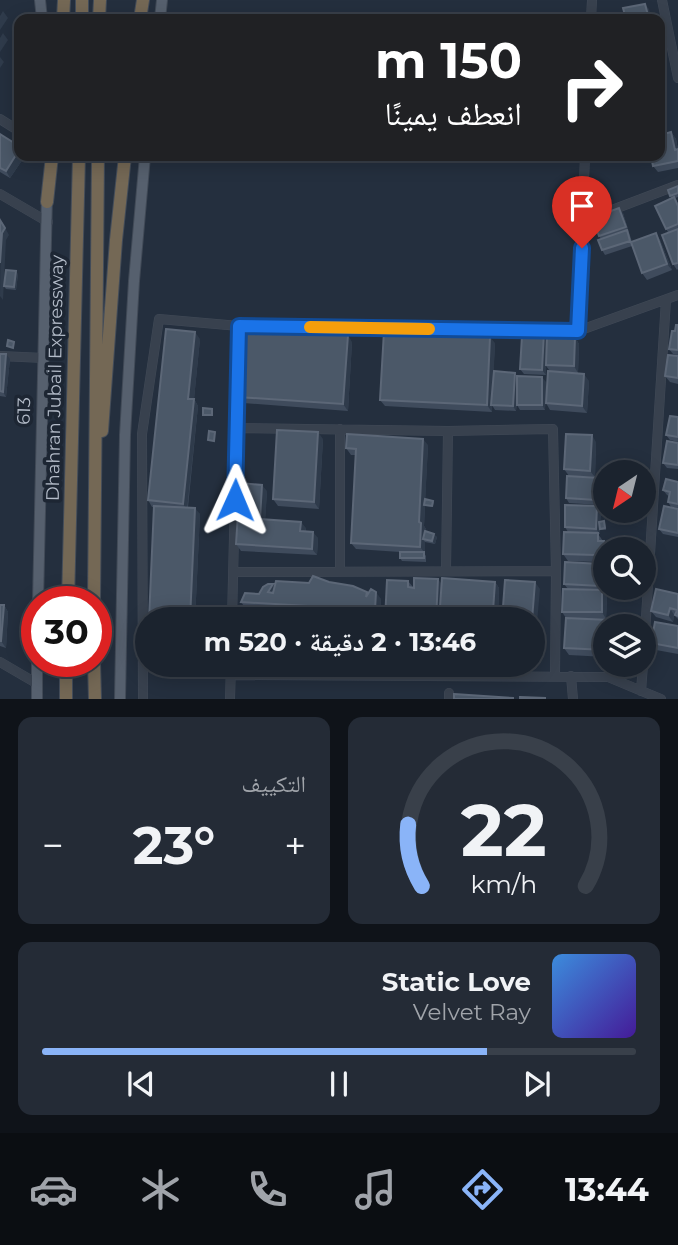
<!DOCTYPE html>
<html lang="ar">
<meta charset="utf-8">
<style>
body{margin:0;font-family:Montserrat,"Noto Naskh Arabic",sans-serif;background:#242b36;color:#f1f3f6;direction:rtl;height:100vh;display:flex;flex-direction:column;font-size:26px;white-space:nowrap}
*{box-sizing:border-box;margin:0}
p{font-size:23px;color:#a0a4aa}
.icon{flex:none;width:38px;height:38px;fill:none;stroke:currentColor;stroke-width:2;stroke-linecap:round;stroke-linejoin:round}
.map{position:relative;height:699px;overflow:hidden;direction:ltr}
.side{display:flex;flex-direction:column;gap:18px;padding:18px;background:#0f1319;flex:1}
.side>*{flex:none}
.guide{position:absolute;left:14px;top:14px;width:651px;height:147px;border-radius:14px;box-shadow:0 4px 18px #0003,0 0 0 2px #39404a;direction:rtl;background:#202124;color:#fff;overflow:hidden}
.needle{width:46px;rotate:215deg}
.tools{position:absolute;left:593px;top:460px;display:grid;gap:14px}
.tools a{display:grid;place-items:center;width:63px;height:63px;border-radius:50%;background:#1b232e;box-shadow:0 4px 18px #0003,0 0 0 2px #39404a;font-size:35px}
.speed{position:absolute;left:21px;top:586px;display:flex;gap:14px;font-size:35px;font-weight:700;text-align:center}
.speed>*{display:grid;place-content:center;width:91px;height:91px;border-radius:50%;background:#1b232e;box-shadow:0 4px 18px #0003,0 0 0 2px #39404a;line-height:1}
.speed .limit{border:10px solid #d22;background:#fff;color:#111}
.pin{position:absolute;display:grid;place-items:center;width:60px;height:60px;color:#fff;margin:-72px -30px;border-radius:50% 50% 50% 0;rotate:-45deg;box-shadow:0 0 7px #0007}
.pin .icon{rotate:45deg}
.me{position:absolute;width:77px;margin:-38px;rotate:1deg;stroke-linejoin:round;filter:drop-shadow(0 0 5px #0008)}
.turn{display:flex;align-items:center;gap:24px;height:147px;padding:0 28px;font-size:32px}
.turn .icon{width:91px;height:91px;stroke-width:2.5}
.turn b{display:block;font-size:49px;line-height:60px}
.big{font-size:52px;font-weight:700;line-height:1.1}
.side .tile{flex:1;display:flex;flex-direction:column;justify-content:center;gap:10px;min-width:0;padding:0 24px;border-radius:14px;background:#242b36}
.side .dial{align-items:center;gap:0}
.dial svg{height:182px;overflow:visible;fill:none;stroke:#39404a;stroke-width:7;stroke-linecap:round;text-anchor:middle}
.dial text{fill:#f1f3f6;stroke:none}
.song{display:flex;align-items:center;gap:21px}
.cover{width:84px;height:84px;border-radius:10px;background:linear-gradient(135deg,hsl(210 70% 55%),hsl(260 70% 35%))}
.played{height:7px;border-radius:4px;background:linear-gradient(90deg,#8ab4f8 75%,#39404a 75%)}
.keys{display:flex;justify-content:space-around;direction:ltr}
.heat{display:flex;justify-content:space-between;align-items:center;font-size:38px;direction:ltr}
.side .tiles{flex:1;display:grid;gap:18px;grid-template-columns:1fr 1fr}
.tile:last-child{grid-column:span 2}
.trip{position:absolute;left:135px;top:607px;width:410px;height:70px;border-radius:35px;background:#1b232e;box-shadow:0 4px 18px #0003,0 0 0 2px #39404a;font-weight:700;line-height:70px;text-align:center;direction:rtl}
.dock{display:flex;height:112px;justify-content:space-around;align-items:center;background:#0b0e12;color:#a0a4aa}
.dock .icon{width:49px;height:49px}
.dock .selected{color:#8ab4f8}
.dock b{font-size:32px;color:#f1f3f6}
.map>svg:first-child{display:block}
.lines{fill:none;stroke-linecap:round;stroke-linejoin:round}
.minor-casing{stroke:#414a57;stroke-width:10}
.major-casing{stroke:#414a57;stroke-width:12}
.highway-casing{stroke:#434c59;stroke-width:14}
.minor{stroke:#38414e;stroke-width:9}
.major{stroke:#56606e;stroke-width:10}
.highway{stroke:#746855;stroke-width:12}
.wall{fill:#3f4b5c}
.shaded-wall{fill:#2f3b4b}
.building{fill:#4b5868;stroke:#5c6777;stroke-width:2}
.route-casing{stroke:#114b97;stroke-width:18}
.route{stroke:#1a73e8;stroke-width:12}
.slow{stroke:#f59e0b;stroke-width:12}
.labels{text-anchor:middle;stroke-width:7;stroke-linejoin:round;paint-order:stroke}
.street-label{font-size:18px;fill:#b4bcc9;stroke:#1d2633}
</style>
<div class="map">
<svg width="678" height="699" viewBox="0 0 678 699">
<rect width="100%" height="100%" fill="#242f3e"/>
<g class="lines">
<!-- minor casing -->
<g class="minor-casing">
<path id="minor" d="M662,0L678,78
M591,19L592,0
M0,119L19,131
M0,194L48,222
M583,221L678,185
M578,331L585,156
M0,356L44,358
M237,428L448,431L553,429L556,571L555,676
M340,429V571
M446,571L448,431
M233,572L556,571
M232,620L239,326
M644,649L666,300
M0,662L36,683
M231,675L608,677L661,699
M571,676L573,699
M641,691L643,665
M143,699L142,434L159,319L239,326L578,331L678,295
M230,699L231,665
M449,699V693"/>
</g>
<!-- major casing -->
<g class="major-casing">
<path id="major" d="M40,0L42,19
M160,19L162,0
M38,602L47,195
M37,699V662
M120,699L125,435L134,281L145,156"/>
</g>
<!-- highway casing -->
<g class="highway-casing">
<path id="highway" d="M63,19L64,0
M82,19V0
M99,19L100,0
M140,19L143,0
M47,202L52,156
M102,431L116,240L125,156
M68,602L79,156
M94,602L98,156
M94,662L95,699
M66,699V662"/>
</g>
<!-- minor -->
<use href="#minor" class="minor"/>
<!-- major -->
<use href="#major" class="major"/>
<!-- highway -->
<use href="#highway" class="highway"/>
</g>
<!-- wall -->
<path class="wall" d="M671,132L676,139L678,149V168L658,172L653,166Z
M0,134L19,156H25L10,178L0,172Z
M678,186V197L675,198L678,203V269L677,270L673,264L668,232L666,229L672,199L670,196Z
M623,213L632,242L656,233L660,240L672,270L647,280L642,273L632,246L605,255L602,250L601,239L599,236Z
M18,274L16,290L6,289L4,286Z
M678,325V355L673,354L669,349Z
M547,337H575L579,344L578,373L560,372L589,381L587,413L550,410L546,403L550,371L546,366V375L524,374L520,369Z
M200,339L194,399L198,406L188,507L200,514L195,620H149L154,507H152L148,500Z
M352,342L348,411L243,403L238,397Z
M495,343L493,379L517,376L546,382L545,410H520L517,405V402L516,411L495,410L492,405V412L385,406L380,400Z
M0,354L10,359L6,397L0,396Z
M678,356V384L670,382L665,376Z
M678,417V442L670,440L666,435Z
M323,439L319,509L278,506L273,499Z
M596,442L595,477L569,476L564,469Z
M678,443V469L667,468L663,463Z
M428,445L425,501H433L434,502L433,507L426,506L425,505L424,526L426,529V532L437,537L435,544L425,542L424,553L426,556V562L402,561L400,558V552L356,549L351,543L356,455H351L346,448Z
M599,478L602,483L599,505L569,503L566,498Z
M678,482V508L671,507L668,502L669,496L667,495L663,490Z
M267,491L265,519L306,528V531L318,538L317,555L241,551L236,544Z
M597,506L601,511L600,521L605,523L606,530H601L600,529V534H598L608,548V550H606V565H601L604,569L603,591L607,597L606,619H584L609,620L614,626H606V657L569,655L564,648L566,618L562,612L568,589L564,584L600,564L598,562L568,561L563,554L568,532L565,527Z
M678,509V537L663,534L659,529Z
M408,581L413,587L495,582L499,588L498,617L445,614L442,609L385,620Z
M329,582L381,599L380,617L334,614L338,620H243L256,616V609H246L241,602L259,594L273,584L274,587Z
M678,594V619L674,615L673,622L656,617L651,611Z
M0,605H4L8,612L6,648L0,646Z
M678,626V654L656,650L651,643Z"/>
<!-- shaded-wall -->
<path class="shaded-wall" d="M645,4L649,9L651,19H649Z
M3,11L8,18L0,30V16Z
M3,33L8,40L0,52V38Z
M0,57L4,62L0,68Z
M671,132L676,139L678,150H675Z
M19,150V156H25L10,178L6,171Z
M619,208L623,213L629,232L626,227Z
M1,220L9,235L6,240L3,300L0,296Z
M656,233L660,240L672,270L667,264Z
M16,271L18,274L16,290L14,287Z
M195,332L200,339L194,399L198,406L187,510L183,504L188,399Z
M544,332L547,337L546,375L542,370Z
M348,335L352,342L348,411L343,404Z
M490,337L495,343L492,412L487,405Z
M575,337L579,344L578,373L574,366Z
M6,354L10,359L6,397L3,392Z
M515,373L518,378L516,411L513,406Z
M584,374L589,381L587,413L582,406Z
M542,377L546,382L545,410L542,405Z
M318,432L323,439L319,509L314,502Z
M592,435L596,442L595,477L590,471Z
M423,439L428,445L424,526L426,529V539H423L425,542V553L420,547L419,522Z
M599,478L602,483L599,505L596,500Z
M262,485L267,491L265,526L260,519Z
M597,506L601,511L600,534L596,529Z
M195,508L200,514L195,620H190Z
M301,522L306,528L305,538L300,531Z
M313,532L318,538L317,555L312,549Z
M434,534L437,537L435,544L432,541Z
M604,541L608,548V550H606V562L603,558Z
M601,564L604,569L603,591L600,586Z
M438,579L443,586L440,607L442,609L441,620H436Z
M495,582L499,588L498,617L493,611Z
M535,582L540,589L534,657L532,654V620Z
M273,584L277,591L273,599L268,592Z
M602,590L607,597L606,619L602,612Z
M376,592L381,599L380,617L375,610Z
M4,605L8,612L6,648L1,641Z
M670,608L674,615L673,622L668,615Z"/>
<!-- building -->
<path class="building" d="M645,4L649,19H626L623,8Z
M671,132L675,150L678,149V161L653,166L651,156H660V135Z
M0,134L19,146V150L6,171L0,168Z
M678,186V193L670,196L668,190Z
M674,197L678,206V224L666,229L655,206Z
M619,208L626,227L599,236L595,225L600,223L597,216Z
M0,220L5,228L2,233L0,263Z
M678,229V263L673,264L662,235Z
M627,230L630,241L602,250L598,240Z
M656,233L667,264L642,273L631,242Z
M6,270L16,271L14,287L4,286Z
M676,325H678V350L669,349L672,331H675Z
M243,328L348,335L343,404L238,397Z
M166,329L195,332L188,399H194L183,504L148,500Z
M384,331L490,337L487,405L380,400Z
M539,332H544L542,370L520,369L522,336L539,337Z
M547,336L575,337L574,366L546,365Z
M8,340L14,342L13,348L7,346Z
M0,354H6L3,392L0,391Z
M668,355L678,356V378L665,376Z
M494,371L515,373L513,406L491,405Z
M548,371L584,374L582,406L546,403Z
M517,376L542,377V405H517Z
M203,408L212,409V415H203Z
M670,416L678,417V437L666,435Z
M277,430L318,432L314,502L273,499Z
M209,431L215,432L214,441L208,440Z
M347,434L423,439L419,522L421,523L420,547L351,543L356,449L346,448Z
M566,434L592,435L590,471L564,469Z
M667,441L678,443V465L663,463Z
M567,476L599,478L596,500L566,498Z
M666,479L678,482V504L668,502L670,492L663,490Z
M240,483L262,485L260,519L301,522L300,531L313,532L312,549L236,544Z
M425,499L433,501L432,506L424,505Z
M565,505L597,506L596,529L565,527Z
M154,506L195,508L190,620H149Z
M664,506L678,509V533L659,529Z
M604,521L605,528L600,529L599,522Z
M425,531L434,534L432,541L423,539Z
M564,532L598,533V541H604L603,558H595V555L563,554Z
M400,552H424V558H400Z
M565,562L601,564L600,586L564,584Z
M313,576L329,582L353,586L367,592L366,597L371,589L376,592L375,610L241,602L245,593L259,594L263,587L268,584H273L268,592L273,593L276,581L309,583Z
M414,578L438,579L436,620H385L387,580L408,581V587L414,588Z
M442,578L495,582L493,611L440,607Z
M505,580L535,582L532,620H502Z
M563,589L602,590V612H562Z
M656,589L678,594V616L675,615L677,610L670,608L668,615L651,611Z
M0,605H4L1,641H0Z
M256,608L333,614V618L298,615V620H243V615L256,616Z
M443,617L494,619V620H443Z
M566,618L609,620V626H606V650L564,648Z
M655,622L678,626V648L651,643Z
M454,694L513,698V699H454Z
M520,697L545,698V699H520Z"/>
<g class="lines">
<!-- route casing -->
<g class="route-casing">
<path id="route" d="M235,500L239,326L578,331L582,248"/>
</g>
<!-- route -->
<use href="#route" class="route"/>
<!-- slow -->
<path class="slow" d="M310,327L429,329"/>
</g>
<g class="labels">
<!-- street labels -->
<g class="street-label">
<text transform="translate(55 378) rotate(-89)" y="6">Dhahran Jubail Expressway</text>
<text transform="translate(24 411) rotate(-88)" y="6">613</text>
</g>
</g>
</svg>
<div class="tools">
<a><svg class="needle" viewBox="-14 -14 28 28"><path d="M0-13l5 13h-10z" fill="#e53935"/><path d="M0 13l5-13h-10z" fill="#a0a4aa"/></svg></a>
<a><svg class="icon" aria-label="search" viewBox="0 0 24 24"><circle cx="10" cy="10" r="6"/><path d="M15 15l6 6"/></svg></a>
<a><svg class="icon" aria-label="layers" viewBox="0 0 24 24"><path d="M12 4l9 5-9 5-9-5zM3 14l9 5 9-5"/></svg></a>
</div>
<div class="speed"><div class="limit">30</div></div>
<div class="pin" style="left:582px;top:248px;background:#d93025"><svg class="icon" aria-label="arrive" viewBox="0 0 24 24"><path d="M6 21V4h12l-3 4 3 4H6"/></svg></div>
<svg class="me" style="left:235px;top:500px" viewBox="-20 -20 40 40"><path d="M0-17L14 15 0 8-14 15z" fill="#1a73e8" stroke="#fff" stroke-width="4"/></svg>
<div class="trip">13:46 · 2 دقيقة · 520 m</div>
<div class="guide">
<div class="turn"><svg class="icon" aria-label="right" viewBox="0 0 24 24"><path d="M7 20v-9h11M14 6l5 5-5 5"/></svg><div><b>150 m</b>انعطف يمينًا</div></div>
</div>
</div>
<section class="side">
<div class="tiles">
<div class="tile dial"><svg viewBox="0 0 100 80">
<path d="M14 69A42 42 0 1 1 86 69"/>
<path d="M14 69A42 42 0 0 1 8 42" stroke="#8ab4f8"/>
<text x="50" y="56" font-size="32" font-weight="700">22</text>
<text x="50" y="72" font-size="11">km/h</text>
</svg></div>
<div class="tile"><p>التكييف</p>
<div class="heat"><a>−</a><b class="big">23°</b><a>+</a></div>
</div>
<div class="tile">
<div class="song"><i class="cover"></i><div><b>Static Love</b><p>Velvet Ray</p></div></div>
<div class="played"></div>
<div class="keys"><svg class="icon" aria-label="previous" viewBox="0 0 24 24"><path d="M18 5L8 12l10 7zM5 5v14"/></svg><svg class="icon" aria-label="pause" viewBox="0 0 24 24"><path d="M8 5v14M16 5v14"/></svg><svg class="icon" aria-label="next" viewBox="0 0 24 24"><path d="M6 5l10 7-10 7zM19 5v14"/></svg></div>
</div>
</div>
</section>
<nav class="dock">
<b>13:44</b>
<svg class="icon selected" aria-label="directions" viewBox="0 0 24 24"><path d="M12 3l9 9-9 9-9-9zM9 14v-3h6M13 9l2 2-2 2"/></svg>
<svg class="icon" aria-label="music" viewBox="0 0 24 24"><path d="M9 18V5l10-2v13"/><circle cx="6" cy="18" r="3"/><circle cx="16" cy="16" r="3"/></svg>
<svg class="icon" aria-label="phone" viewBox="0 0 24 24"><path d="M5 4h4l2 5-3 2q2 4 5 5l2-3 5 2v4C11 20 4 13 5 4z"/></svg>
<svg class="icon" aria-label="climate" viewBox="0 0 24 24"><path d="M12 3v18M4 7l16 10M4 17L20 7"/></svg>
<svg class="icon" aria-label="car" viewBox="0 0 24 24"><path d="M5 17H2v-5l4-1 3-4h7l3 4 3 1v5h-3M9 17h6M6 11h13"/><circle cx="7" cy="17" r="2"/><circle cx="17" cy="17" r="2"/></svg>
</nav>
